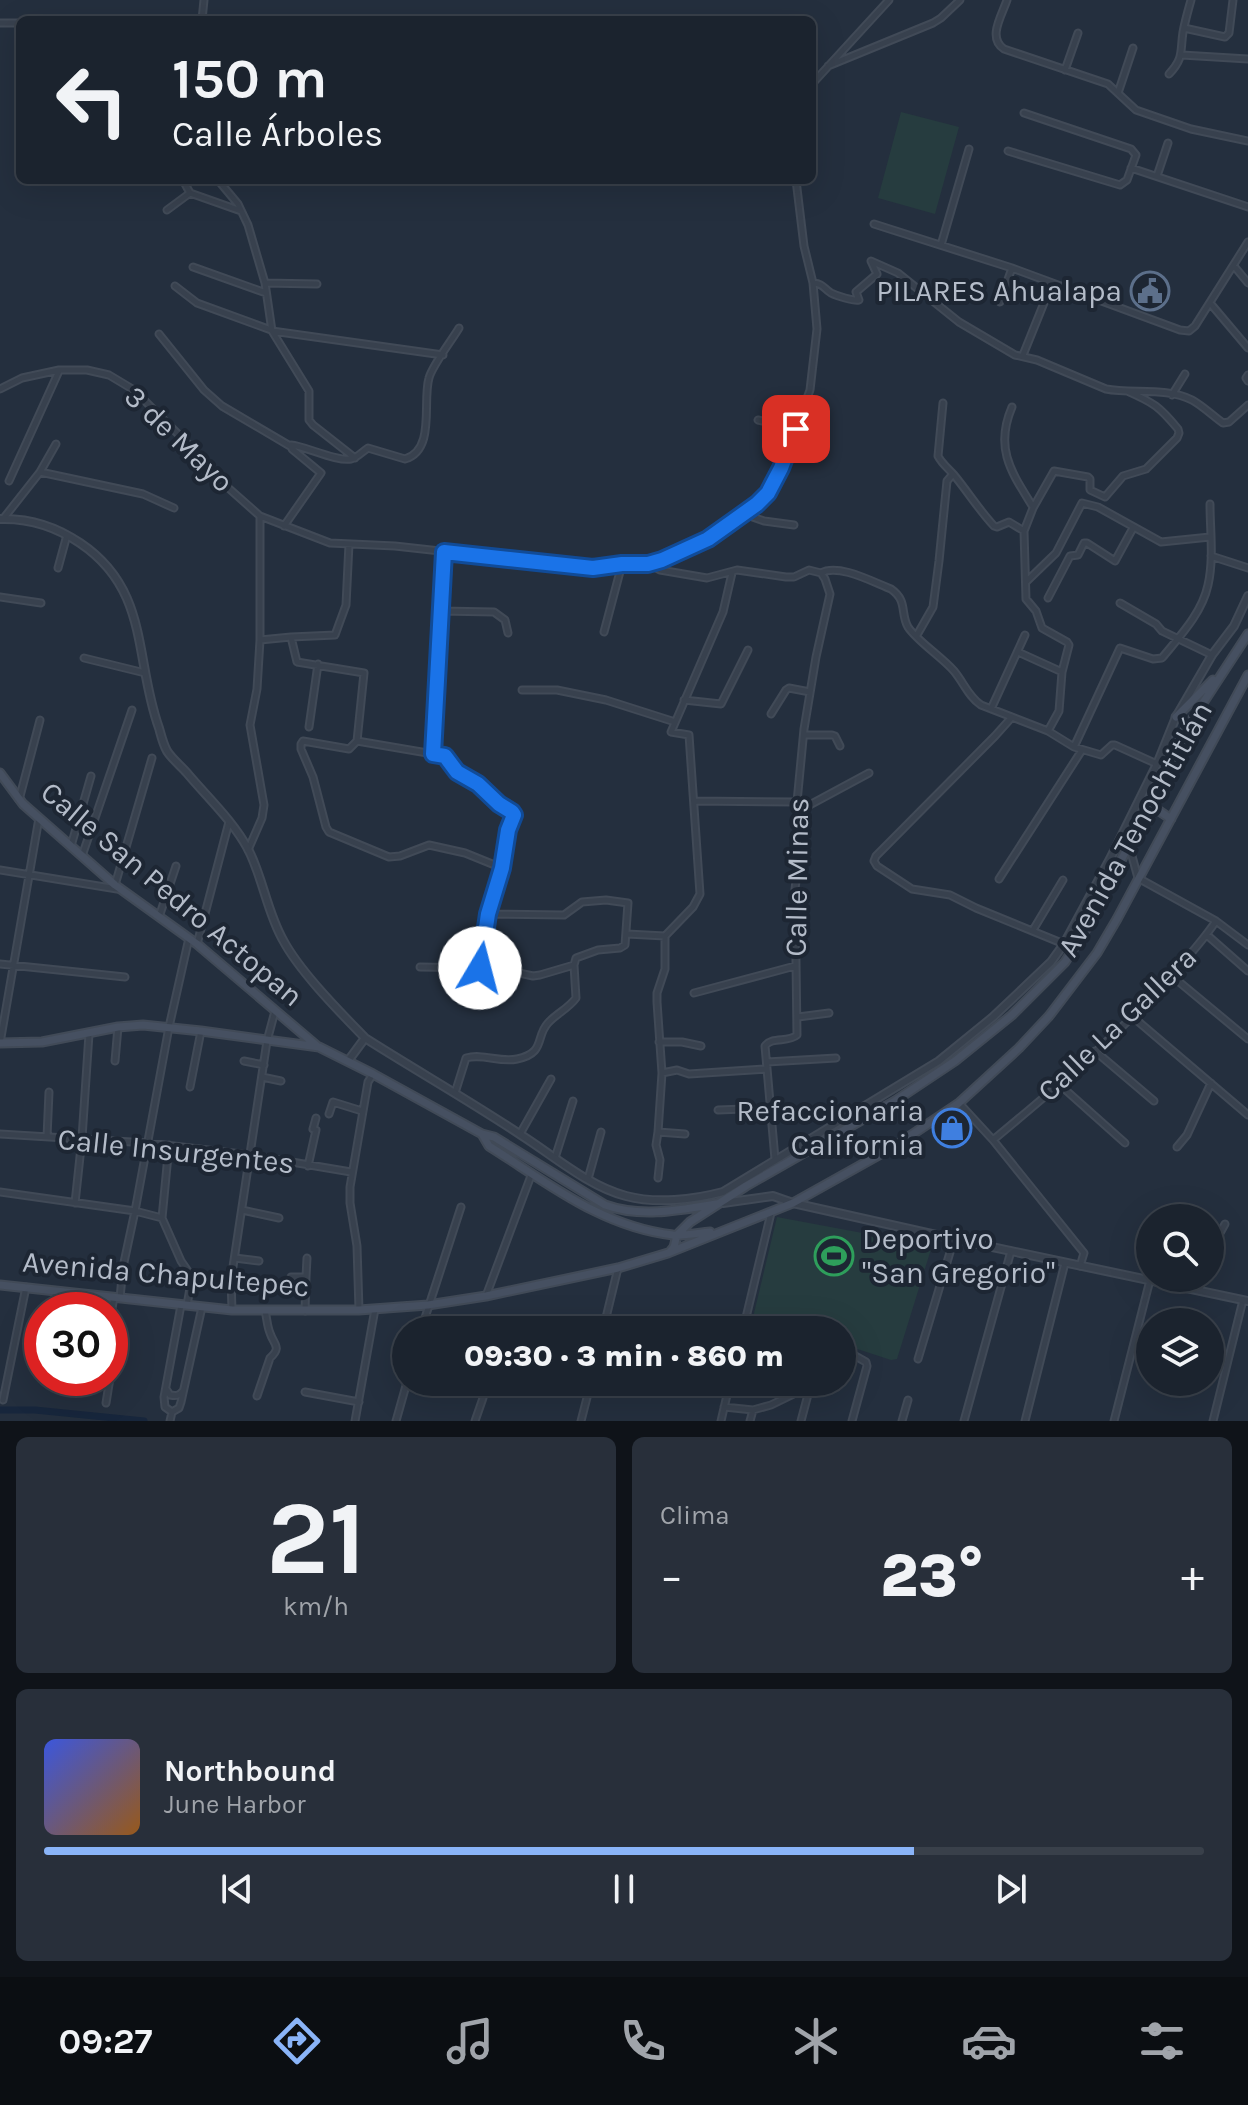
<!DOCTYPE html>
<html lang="es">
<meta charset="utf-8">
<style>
body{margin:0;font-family:Karla,sans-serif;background:#282f3a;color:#f1f3f6;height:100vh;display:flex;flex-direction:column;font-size:30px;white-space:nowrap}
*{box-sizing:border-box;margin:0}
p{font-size:26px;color:#a0a4aa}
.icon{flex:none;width:44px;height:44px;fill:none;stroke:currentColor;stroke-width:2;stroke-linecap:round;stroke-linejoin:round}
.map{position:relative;height:1421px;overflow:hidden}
.side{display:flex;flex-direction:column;gap:16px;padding:16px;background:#0f1319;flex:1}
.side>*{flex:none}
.guide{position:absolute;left:16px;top:16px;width:800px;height:168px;border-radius:12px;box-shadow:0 8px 32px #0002,0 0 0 2px #39404a;background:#1b232e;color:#f1f3f6;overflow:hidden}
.fabs{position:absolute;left:1136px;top:1204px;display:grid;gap:16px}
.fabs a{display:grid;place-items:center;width:88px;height:88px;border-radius:50%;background:#1b232e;box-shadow:0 8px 32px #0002,0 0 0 2px #39404a;font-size:40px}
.speed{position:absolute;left:24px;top:1292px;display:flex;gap:16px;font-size:40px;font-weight:700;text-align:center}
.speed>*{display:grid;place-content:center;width:104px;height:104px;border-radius:50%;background:#1b232e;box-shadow:0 8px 32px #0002,0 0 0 2px #39404a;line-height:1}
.speed .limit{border:12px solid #d22;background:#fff;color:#111}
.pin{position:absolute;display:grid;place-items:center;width:68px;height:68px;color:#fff;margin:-34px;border-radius:16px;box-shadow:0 4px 12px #0006}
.me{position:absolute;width:88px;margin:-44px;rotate:8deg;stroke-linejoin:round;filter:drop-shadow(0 0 6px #0008)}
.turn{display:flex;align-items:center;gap:28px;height:168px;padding:0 24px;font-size:36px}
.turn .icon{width:104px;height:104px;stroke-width:2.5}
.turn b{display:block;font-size:56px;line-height:68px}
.big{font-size:60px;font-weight:800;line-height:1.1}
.side .tile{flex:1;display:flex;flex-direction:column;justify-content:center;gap:12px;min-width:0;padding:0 28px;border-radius:12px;background:#282f3a}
.side .dial{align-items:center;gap:0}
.dial b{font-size:104px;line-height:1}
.song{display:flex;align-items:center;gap:24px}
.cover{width:96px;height:96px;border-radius:12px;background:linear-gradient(135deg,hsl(230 70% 55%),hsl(30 70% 35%))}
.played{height:8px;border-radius:4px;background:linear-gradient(90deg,#8ab4f8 75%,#39404a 75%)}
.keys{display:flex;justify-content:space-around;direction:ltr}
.heat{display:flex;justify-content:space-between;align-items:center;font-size:44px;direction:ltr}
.side .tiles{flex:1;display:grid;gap:16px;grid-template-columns:1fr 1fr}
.tile:last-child{grid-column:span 2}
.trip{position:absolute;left:392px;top:1316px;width:464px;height:80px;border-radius:40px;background:#1b232e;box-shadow:0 8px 32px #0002,0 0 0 2px #39404a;font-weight:800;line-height:80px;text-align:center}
.menu{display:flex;height:128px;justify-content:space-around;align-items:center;background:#0b0e12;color:#a0a4aa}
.menu .icon{width:56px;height:56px}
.menu .active{color:#8ab4f8}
.menu b{font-size:36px;color:#f1f3f6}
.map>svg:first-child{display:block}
.green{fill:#263c3f}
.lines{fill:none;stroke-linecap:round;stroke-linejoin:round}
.canal{stroke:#17263c;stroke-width:7}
.minor-casing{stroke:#414a57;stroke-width:9}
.tertiary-casing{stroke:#414a57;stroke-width:10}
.secondary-casing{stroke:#414a57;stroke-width:11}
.minor{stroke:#38414e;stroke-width:5}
.tertiary{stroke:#38414e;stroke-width:6}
.secondary{stroke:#465061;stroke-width:7}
.route-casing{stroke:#114b97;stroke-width:20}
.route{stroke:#1a73e8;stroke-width:14}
.labels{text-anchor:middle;stroke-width:8;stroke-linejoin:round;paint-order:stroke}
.poi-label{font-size:30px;fill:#b4bcc9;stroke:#1d2633;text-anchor:end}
.street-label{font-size:30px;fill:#b4bcc9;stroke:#1d2633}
</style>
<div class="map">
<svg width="1248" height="1421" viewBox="0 0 1248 1421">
<rect width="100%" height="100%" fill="#242f3e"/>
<!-- green -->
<path class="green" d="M901,112L959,127L935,214L878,198Z
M777,1217L932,1246L897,1359L891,1360L842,1344V1330H750Z"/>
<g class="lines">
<!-- canal -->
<path class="canal" d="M0,1410H35L144,1421"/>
<!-- minor casing -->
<g class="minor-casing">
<path id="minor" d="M1007,0C1002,15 987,38 1004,49L1108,84L1136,110L1191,129L1248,141
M202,20L204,0
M0,23H20
M1184,28L1225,37L1229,33L1233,0
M1182,55L1248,59
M828,66L933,23L941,18L960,0
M1065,70L1078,33
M1169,74C1184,58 1180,52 1183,32C1185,21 1188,11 1191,0
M812,84L889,0
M1118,93L1133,48
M1008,151L1120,185L1127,180L1136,155L1131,149L1024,113
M1131,168L1248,207
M1157,176L1168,143
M183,180L190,193
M218,180L238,204L248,225L265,283L272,331
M167,210L190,193L241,211
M874,224L1012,268L1180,330L1189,331L1195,326L1248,242
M941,245L969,149
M1234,266L1248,283
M193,267L266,293
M265,283L317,284
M813,283C824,284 823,288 831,293C837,296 853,301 859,300L856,292L877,274L871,261L898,273L959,322L1015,355L1037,360L1106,389C1132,394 1167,387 1192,400C1203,406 1213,416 1223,423L1229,422L1248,405
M175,286L197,303L271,330
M1000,302L1012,268
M1210,303L1248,348
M159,334L204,390L222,406L290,446
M1023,355L1052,283
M1248,375L1246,378L1248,381
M0,389L22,378L59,370H87L109,375L134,390L205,461L225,485L260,516L330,543L395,546L593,568L622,564H648L662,560L708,539L757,504L768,493L781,468L810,390L817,329L813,283L804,246L796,180
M1172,395L1185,374
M943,403L938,456C942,464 949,469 954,475C968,492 979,510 994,526L997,527L1009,522L1024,531
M1012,407C994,449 1012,473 1033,507
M758,420L796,429
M355,458L313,425L309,420V391L272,331L443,355
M40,472L56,444
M9,481L59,371
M744,514L764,521L794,525
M3,519L40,472L143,494L174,508
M284,526L321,473L292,449L291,445C305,446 337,462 351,459C357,458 363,451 368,448L405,459C436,450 422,401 429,378C432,366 452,340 459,328
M1211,556L1248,568
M649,564L660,570L707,578L737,570L786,577H794L809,570L821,573C838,563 873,582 891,589C908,601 900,613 908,627C917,641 942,657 954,671C964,683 968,696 981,705L1048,731L1074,747L1101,755L1112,745H1115L1157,764
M58,568L67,535
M1027,581L1056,553L1082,503L1098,507L1161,542L1210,537
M0,597L41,603
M1048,598L1070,556L1078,555L1084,543H1087L1115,561L1133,528
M1120,603L1156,624L1162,631L1212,655
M441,611L494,612L505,620L508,633
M604,632L622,564
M917,635L933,607L939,561L947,481L953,474
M291,637L335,635L346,605L349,544
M260,640L291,637L297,662L364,673L357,741
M1018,652L1062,672
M84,658L145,673
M522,690H557L606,700L675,722
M684,700L721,704L748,650
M991,709L1025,635
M771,714L786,690L789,688L810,692
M1012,717L995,736L876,856L874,861L877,866L912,889L950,895L976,908L1064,944
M309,727L318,664
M1048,731L1059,711L1062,672L1069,645L1067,642L1042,628L1036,611L1026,599L1024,531L1033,508L1054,471L1088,477L1090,479V490L1105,497L1123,476L1146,469L1177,438L1179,433L1178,429C1159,406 1154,403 1127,391
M804,735H832L835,736L840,746
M357,741L349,749L303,741L301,744V749L313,777L326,827L329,832L389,857L400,856L429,845L465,853L502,868
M357,741L445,756L457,772L478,784L499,804L512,812L514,815L508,830L502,868L488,914L480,968
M1074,747L1120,648L1153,659L1162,658C1180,636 1202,613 1208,585C1214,559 1210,530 1210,504
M433,754L444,552
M19,800L40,720
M694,801L797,802
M804,808L869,773
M71,846L91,776
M248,850L262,818L264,805L250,725L257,689L260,640V516
M82,856L132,710
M0,870L117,889
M999,879L1082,750
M115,885L152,758
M159,917L176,866
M1216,921L1248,945
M1033,930L1063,880
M627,934L665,936
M1207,935L1248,971
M197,944L229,822
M0,964L125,977
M420,967L480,968L505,970L533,976L540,975L574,965
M1172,976L1248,1039
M694,993L795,966
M798,1017L829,1013
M1133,1017L1248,1115
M659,1042H682L701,1046
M0,1043L39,818
M1095,1051L1154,1101
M115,1061L118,1027
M244,1061L264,1065
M767,1062L836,1058
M662,1073L677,1070L689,1074L766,1069
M262,1077L281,1081
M1060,1085L1125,1143
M190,1087L201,1031
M455,1093L466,1058C483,1053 500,1063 517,1059C546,1053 535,1037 548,1023C556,1014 569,1008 576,998L574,965L576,958L598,950L620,948L625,945L628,903L606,900L582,902L564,915L488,914
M959,1103L993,1140L1084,1253L1080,1266
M718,1110L770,1108
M329,1114L333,1102L362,1111
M0,1134L148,1143L250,1155L351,1172
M520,1134L551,1079
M685,1134L658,1132L662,1073L657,1002V993L665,969V936L693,907L700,894L689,735L671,732L723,612L732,573
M47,1137L49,1092
M993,1140C1051,1092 1109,1043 1161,987C1180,966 1200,945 1216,921L1138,878L1129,845
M169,1145L162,1218L181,1261L192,1277L187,1305
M1177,1147L1187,1135L1211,1083
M555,1158L573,1101
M775,1159L765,1046C772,1036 788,1043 797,1035L795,889L804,816V808L797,802L804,729L816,657L830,594L825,579L821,573
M308,1166L316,1130L313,1129L316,1118
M658,1178L660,1160L656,1145L658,1132
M588,1179L601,1132
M0,1192L135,1211L169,1027L189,938
M75,1203L82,1138L89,1034
M242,1210L279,1218
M1210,1251L1225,1224
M235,1258L259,1261
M291,1277H306L307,1258
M1200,1291L1201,1278
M486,1296L532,1173
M120,1298L123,1267L135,1211L162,1218
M53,1310L56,1291
M73,1310L75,1293
M232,1310L231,1280L267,1041L275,1011
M359,1310L357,1246L350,1203V1187L368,1082L373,1074
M305,1311L306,1277
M110,1320L114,1297
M421,1330L461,1207
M603,1330L618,1268
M743,1330L771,1213
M842,1354L850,1353L866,1362L867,1366L852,1421
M918,1359L954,1239
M166,1389L170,1395C176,1396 179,1396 183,1391
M305,1392L359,1402
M257,1396L270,1358C282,1347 274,1345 270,1333C267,1326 267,1318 265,1311
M3,1400L26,1287
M106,1403L115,1347L110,1346
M724,1407L753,1410L771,1405L810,1386L814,1382
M172,1412L165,1407L164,1397L181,1305
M170,1421L172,1412L179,1408L181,1402L202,1307
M355,1421L375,1309
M396,1421L407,1382
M475,1421L483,1398
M581,1421L591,1382
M721,1421L730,1382
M750,1421L753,1410
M801,1421L810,1387
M902,1421L908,1400
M964,1421L1011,1251
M1025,1421L1065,1263
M1114,1421L1150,1280
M1213,1421L1243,1300"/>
</g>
<!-- tertiary casing -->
<g class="tertiary-casing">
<path id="tertiary" d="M0,519C30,518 55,526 80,543C150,590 134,659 159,728C161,735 163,744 167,751C172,759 181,766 187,773C208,798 233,821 248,849C263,878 267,912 283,940C300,972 340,1012 365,1038C417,1071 470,1101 521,1135C554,1156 588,1186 626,1196C656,1204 693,1200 723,1192L939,1061L993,1017L1051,962L1064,944L1110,859L1157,764L1176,717L1212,655L1234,626L1248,596
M348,1061L365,1038
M723,1203L773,1196L793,1203L954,1239L1248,1301"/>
</g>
<!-- secondary casing -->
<g class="secondary-casing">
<path id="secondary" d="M1176,717L1213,680
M0,773L23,804L115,885L197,944L317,1046
M1149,804L1171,819
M0,1043L42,1042L118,1027L143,1025L201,1031L319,1047L373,1074L482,1134L494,1137L605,1205C641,1218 680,1210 716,1204
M482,1134L489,1146C548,1183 602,1227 673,1235C685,1236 698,1233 710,1232
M670,1252L674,1247L677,1235L690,1222L746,1186L895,1101L955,1061L1012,1015L1065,962L1092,920L1184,732L1248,634
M0,1285L232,1310H359L428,1305L486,1296L618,1268L668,1253L793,1203L895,1146L959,1103L1019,1048L1049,1016L1097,953L1117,919L1248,675"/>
</g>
<!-- minor -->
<use href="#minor" class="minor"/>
<!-- tertiary -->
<use href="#tertiary" class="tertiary"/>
<!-- secondary -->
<use href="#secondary" class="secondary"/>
</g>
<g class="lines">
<!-- route casing -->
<g class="route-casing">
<path id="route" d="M480,968L488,914L502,868L508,830L514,815L512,812L499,804L478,784L457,772L445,756L433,754L444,552L593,568L622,564H648L662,560L708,539L757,504L768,493L781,468L796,429"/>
</g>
<!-- route -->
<use href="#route" class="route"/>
</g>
<!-- icons -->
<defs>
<g id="civic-ring" transform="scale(2)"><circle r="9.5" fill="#1d2633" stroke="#5c6f8a" stroke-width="1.5"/><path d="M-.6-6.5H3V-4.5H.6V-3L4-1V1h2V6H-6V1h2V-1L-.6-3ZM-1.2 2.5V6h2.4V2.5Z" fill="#5c6f8a"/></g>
<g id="shop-ring" transform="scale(2)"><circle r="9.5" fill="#1d2633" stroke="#3f7fe0" stroke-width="1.5"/><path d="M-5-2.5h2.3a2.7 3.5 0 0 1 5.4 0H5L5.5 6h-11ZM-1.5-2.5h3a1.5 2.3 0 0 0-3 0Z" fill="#3f7fe0"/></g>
<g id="stadium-ring" transform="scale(2)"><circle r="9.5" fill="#1d2633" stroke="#2e9e5b" stroke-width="1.5"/><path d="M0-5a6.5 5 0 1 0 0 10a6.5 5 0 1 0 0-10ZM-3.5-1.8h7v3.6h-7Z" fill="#2e9e5b"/></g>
</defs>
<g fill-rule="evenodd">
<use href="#civic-ring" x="1150" y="291"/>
<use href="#shop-ring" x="952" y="1128"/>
<use href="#stadium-ring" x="834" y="1256"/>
</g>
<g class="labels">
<!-- poi labels -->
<g class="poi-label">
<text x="1122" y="301">PILARES Ahualapa</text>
<text x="924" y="1121">Refaccionaria<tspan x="924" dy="34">California</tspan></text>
<text x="862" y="1249" text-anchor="start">Deportivo<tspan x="862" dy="34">"San Gregorio"</tspan></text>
</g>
<!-- street labels -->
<g class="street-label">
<text transform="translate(179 439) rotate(44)" y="10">3 de Mayo</text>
<text transform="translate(1135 829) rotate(-61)" y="10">Avenida Tenochtitlán</text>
<text transform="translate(797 877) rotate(-89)" y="10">Calle Minas</text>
<text transform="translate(172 894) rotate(40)" y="10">Calle San Pedro Actopan</text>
<text transform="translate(1117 1024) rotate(-44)" y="10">Calle La Gallera</text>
<text transform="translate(176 1151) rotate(6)" y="10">Calle Insurgentes</text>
<text transform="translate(166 1274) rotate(5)" y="10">Avenida Chapultepec</text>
</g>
</g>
</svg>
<div class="fabs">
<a><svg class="icon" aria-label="search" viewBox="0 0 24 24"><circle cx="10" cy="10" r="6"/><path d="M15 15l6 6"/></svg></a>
<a><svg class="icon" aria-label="layers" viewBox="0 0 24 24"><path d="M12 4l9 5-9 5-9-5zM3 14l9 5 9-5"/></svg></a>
</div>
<div class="speed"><div class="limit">30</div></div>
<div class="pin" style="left:796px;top:429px;background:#d93025"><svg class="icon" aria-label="arrive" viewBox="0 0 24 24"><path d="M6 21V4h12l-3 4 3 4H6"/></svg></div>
<svg class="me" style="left:480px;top:968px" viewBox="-20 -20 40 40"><circle r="19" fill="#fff"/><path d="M0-13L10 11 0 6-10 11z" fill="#1a73e8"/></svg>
<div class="trip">09:30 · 3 min · 860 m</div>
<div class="guide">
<div class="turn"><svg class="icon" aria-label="left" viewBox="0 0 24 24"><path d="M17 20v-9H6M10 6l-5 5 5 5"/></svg><div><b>150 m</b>Calle Árboles</div></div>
</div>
</div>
<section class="side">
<div class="tiles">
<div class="tile dial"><b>21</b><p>km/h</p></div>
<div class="tile"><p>Clima</p>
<div class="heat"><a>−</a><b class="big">23°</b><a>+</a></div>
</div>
<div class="tile">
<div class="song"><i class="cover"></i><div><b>Northbound</b><p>June Harbor</p></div></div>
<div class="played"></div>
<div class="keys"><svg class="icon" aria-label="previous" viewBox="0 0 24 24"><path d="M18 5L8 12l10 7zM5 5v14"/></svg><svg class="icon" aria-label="pause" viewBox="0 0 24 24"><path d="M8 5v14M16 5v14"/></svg><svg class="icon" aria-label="next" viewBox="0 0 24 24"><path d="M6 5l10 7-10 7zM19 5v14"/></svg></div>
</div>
</div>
</section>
<nav class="menu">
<b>09:27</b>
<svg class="icon active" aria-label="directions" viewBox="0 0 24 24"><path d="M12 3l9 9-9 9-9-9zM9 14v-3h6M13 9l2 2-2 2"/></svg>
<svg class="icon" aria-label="music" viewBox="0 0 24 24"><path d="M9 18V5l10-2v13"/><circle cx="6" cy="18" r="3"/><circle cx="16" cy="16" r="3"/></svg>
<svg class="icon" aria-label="phone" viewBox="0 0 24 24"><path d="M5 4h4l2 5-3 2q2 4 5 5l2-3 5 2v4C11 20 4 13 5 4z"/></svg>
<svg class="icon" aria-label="climate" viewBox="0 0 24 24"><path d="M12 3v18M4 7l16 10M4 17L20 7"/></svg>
<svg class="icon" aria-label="car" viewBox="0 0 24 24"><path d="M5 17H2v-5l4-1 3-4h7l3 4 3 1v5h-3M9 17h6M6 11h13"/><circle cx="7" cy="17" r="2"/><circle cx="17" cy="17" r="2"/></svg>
<svg class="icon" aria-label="filters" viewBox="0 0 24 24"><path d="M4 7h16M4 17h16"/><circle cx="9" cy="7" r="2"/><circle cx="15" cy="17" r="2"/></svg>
</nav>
